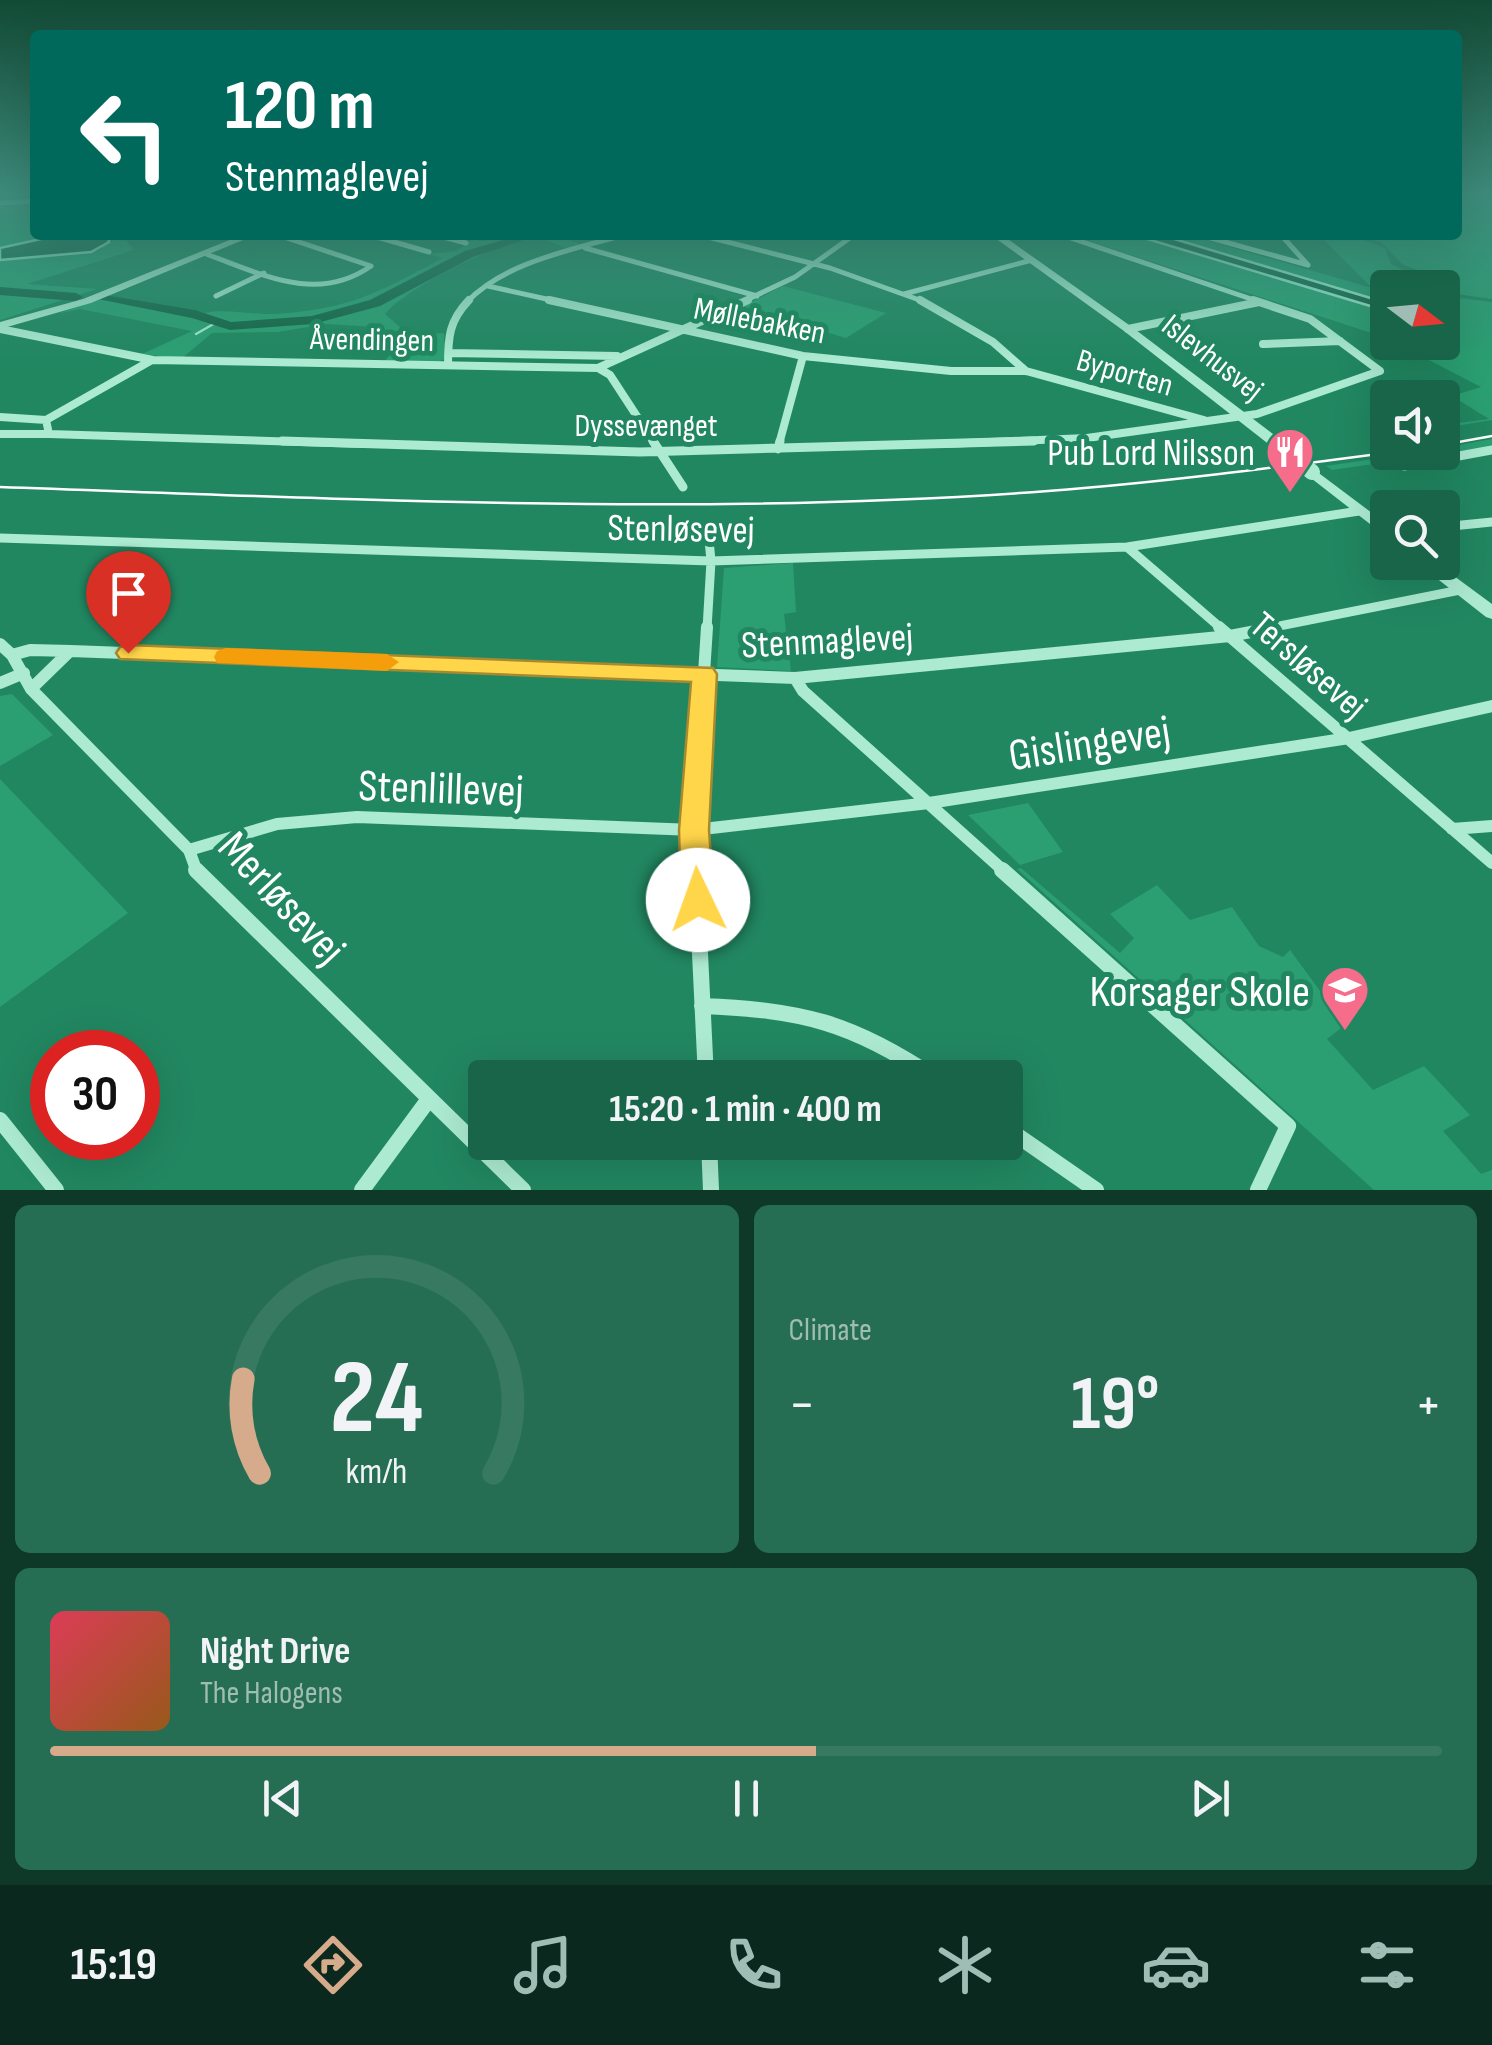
<!DOCTYPE html>
<meta charset="utf-8">
<style>
body{margin:0;font-family:"Sofia Sans Condensed",sans-serif;background:#266e53;color:#f1f3f6;height:100vh;display:flex;flex-direction:column;font-size:38px;white-space:nowrap}
*{box-sizing:border-box;margin:0}
p{font-size:32px;color:#9fbdb4}
.icon{flex:none;width:55px;height:55px;fill:none;stroke:currentColor;stroke-width:2;stroke-linecap:round;stroke-linejoin:round}
.map{position:relative;height:1190px;overflow:hidden}
.sheet{display:flex;flex-direction:column;gap:15px;padding:15px;background:#0e3828;flex:1}
.sheet>*{flex:none}
.top-card{position:absolute;left:30px;top:30px;width:1432px;height:210px;border-radius:10px;box-shadow:0 10px 40px #0002;background:#00695c;color:#fff;overflow:hidden}
.needle{width:65px;rotate:106deg}
.controls{position:absolute;left:1370px;top:270px;display:grid;gap:20px}
.controls a{display:grid;place-items:center;width:90px;height:90px;border-radius:10px;background:#196549;box-shadow:0 10px 40px #0002;font-size:50px}
.speed{position:absolute;left:30px;top:1030px;display:flex;gap:20px;font-size:50px;font-weight:700;text-align:center}
.speed>*{display:grid;place-content:center;width:130px;height:130px;border-radius:50%;background:#196549;box-shadow:0 10px 40px #0002;line-height:1}
.speed .limit{border:15px solid #d22;background:#fff;color:#111}
.pin{position:absolute;display:grid;place-items:center;width:85px;height:85px;color:#fff;margin:-102px -42px;border-radius:50% 50% 50% 0;rotate:-45deg;box-shadow:0 0 10px #0007}
.pin .icon{rotate:45deg}
.me{position:absolute;width:110px;margin:-55px;rotate:357deg;stroke-linejoin:round;filter:drop-shadow(0 0 8px #0008)}
.turn{display:flex;align-items:center;gap:35px;height:210px;padding:0 30px;font-size:45px}
.turn .icon{width:130px;height:130px;stroke-width:2.5}
.turn b{display:block;font-size:70px;line-height:85px}
.big{font-size:75px;font-weight:700;line-height:1.1}
.sheet .widget{flex:1;display:flex;flex-direction:column;justify-content:center;gap:15px;min-width:0;padding:0 35px;border-radius:15px;background:#266e53}
.sheet .dial{align-items:center;gap:0}
.dial svg{height:260px;overflow:visible;fill:none;stroke:#377961;stroke-width:7;stroke-linecap:round;text-anchor:middle}
.dial text{fill:#f1f3f6;stroke:none}
.song{display:flex;align-items:center;gap:30px}
.cover{width:120px;height:120px;border-radius:15px;background:linear-gradient(135deg,hsl(350 70% 55%),hsl(30 70% 35%))}
.played{height:10px;border-radius:5px;background:linear-gradient(90deg,#d6ab8b 55%,#377961 55%)}
.keys{display:flex;justify-content:space-around;direction:ltr}
.heat{display:flex;justify-content:space-between;align-items:center;font-size:55px;direction:ltr}
.sheet .tiles{flex:1;display:grid;gap:15px;grid-template-columns:1fr 1fr}
.widget:last-child{grid-column:span 2}
.trip{position:absolute;left:468px;top:1060px;width:555px;height:100px;border-radius:10px;background:#196549;box-shadow:0 10px 40px #0002;font-weight:700;line-height:100px;text-align:center}
.tab-bar{display:flex;height:160px;justify-content:space-around;align-items:center;background:#0a281d;color:#9fbdb4}
.tab-bar .icon{width:70px;height:70px}
.tab-bar .active{color:#d6ab8b}
.tab-bar b{font-size:45px;color:#f1f3f6}
.map>svg:first-child{display:block}
.green{fill:#2b9f72}
.water{fill:#176649;stroke:#a0ebcd;stroke-width:2.5}
.lines{fill:none;stroke-linecap:round;stroke-linejoin:round}
.stream{stroke:#a0ebcd;stroke-width:2.5}
.river{fill:#176649;fill-rule:evenodd}
.minor-far4{stroke:#acead1;stroke-width:5}
.minor-far3{stroke:#acead1;stroke-width:8}
.minor-far2{stroke:#acead1;stroke-width:9}
.minor-far1{stroke:#acead1;stroke-width:12}
.minor{stroke:#acead1;stroke-width:16}
.tertiary{fill:#acead1;fill-rule:evenodd}
.tram{stroke:#fff;stroke-width:2.5}
.tertiary-bridge{stroke:#acead1;stroke-width:16}
.route{fill:#ffd54a;stroke:#a68a30;stroke-width:2.5}
.slow{fill:#f59e0b}
.labels{text-anchor:middle;stroke-width:10;stroke-linejoin:round;paint-order:stroke}
.far-street-label{font-size:32px;fill:#fff;stroke:#218761}
.poi-label{font-size:38px;fill:#fff;stroke:#218761;text-anchor:end}
.street-label{font-size:38px;fill:#fff;stroke:#218761}
.near-street-label{font-size:45px;fill:#fff;stroke:#218761}
.near-poi-label{font-size:45px;fill:#fff;stroke:#218761;text-anchor:end}
</style>
<div class="map">
<svg width="1492" height="1190" viewBox="0 0 1492 1190">
<rect width="100%" height="100%" fill="#218761"/>
<!-- green -->
<path class="green" d="M1458,194L1492,198V299L1443,292L1424,273L1402,264L1382,243L1361,235H1458Z
M35,203V235H59L0,248V205Z
M108,235H122L134,250L27,284L97,289L0,320V260L99,250L109,242Z
M498,235H555L583,245C559,253 560,241 539,239C507,236 404,289 385,314L409,335L444,333L445,359L435,363L384,362L399,344L376,327L326,324L278,332L212,333L181,359L142,354L192,331L80,309L57,314L111,296L205,313C222,308 254,315 275,314C351,309 377,293 443,258L429,254L457,251L471,240L485,241Z
M1070,235H1188L1372,288L1319,235H1350L1385,248L1391,264L1432,284L1388,288L1387,338Z
M783,286L886,313L846,338L741,307Z
M1443,296L1492,302V420L1443,428V425L1489,419L1452,396L1481,387L1396,343L1442,342Z
M1492,439V447L1332,470L1326,466L1413,453L1442,452L1443,448Z
M793,563L796,612L784,614L791,671L717,667L724,568Z
M12,694L53,735L0,766V696Z
M0,779L128,913L0,1007Z
M1028,803L1063,852L1020,865L968,815Z
M1021,868L1120,953L1134,938L1110,914L1157,885L1190,920L1232,907L1259,946L1283,957L1290,950L1345,1025L1327,1039L1373,1090L1424,1066L1470,1115L1443,1131L1481,1174L1492,1170V1190H1374L1017,869Z"/>
<!-- water -->
<path class="water" d="M59,235H108L109,242L91,252L0,260V248Z
M1134,235H1161L1387,303V311Z"/>
<g class="lines">
<!-- stream -->
<path class="stream" d="M196,334L217,322"/>
<!-- river -->
<path class="river" d="M520,235H539L473,257L380,306L313,324L230,330L192,318L98,299L105,295L195,310L231,322L312,316L370,300L465,251Z
M0,287L76,293L83,297L76,301L0,295Z"/>
<!-- minor-far4 -->
<path class="minor-far4" d="M0,203L35,201
M370,235L429,252
M436,235L466,243
M700,235L830,268L925,302
M862,235L998,236
M1062,235L1260,302
M1200,235L1308,265
M1281,235L1308,265
M585,248L757,296
M206,254C262,274 317,304 371,266L278,235
M488,286L560,302
M904,294L1032,260
M216,296L264,273
M467,302C505,262 572,250 623,235
M742,302L795,277L854,235"/>
<!-- minor-far3 -->
<path class="minor-far3" d="M549,300L803,356L951,371H1026L1204,420
M920,300L993,342L1026,371
M0,329L153,360L598,368L610,375L655,444
M1128,329L1259,302
M1263,344L1340,341
M449,353L617,356
M448,365C448,337 449,321 469,300
M598,368L748,300
M0,417L46,420L49,434L364,444
M46,420L152,360
M0,434H49
M779,444L803,356
M943,444L1087,438L1257,414L1380,371L1310,319L1253,300"/>
<!-- minor-far2 -->
<path class="minor-far2" d="M282,441L640,452L1034,441
M653,441L683,487
M778,449L780,441
M1404,466L1492,450
M1442,527L1492,522
M0,538L711,561L1127,547L1359,511
M1127,547L1222,629
M707,629L711,561L708,529
M1264,629L1460,590"/>
<!-- minor-far1 -->
<path class="minor-far1" d="M1219,627L1492,863
M0,644L12,655L31,689L189,850L197,872
M12,655L30,650L71,651L795,678L1230,636L1277,627
M795,678L803,691L1005,872
M0,683L24,673
M31,689L70,651
M1452,829L1492,826
M189,850L277,824L357,817L694,830L929,803L1349,738L1492,706
M696,872L694,830L707,627"/>
<!-- minor -->
<path class="minor" d="M196,870L523,1190
M696,870L706,1078
M1002,870L1288,1126L1258,1190
M702,1006C802,1010 851,1022 935,1078
M0,1120L56,1190
M1005,1127L1096,1190
M709,1142L711,1190
M362,1190L429,1099"/>
<!-- tertiary -->
<path class="tertiary" d="M242,235H255L91,303L0,329V322L83,299Z
M991,235H1002L1132,327L1286,444V450H1276L1124,331Z
M1312,468L1388,525V538L1307,475V469Z
M1416,562H1435L1492,604V619L1486,617Z"/>
<!-- tram -->
<path class="tram" d="M1442,445L1492,436
M0,487C349,499 700,517 1048,491C1164,482 1278,467 1393,452"/>
<!-- tertiary-bridge -->
<path class="tertiary-bridge" d="M1281,447L1312,472"/>
</g>
<!-- sky -->
<linearGradient id="sky" x2="0" y2="1"><stop stop-color="#124a35"/><stop offset="0.54" stop-color="#3d8b7b"/><stop offset="1" stop-color="#3d8b7b" stop-opacity="0"/></linearGradient>
<rect width="1492" height="359" fill="url(#sky)"/>
<!-- route -->
<path class="route" d="M128,645L713,668L717,674L709,830L714,900L709,910L698,914L686,910L681,900L679,830L691,682L120,659L116,653L120,647Z"/>
<!-- slow -->
<path class="slow" d="M226,648L387,654L399,662L387,671L217,663L214,657L217,651Z"/>
<!-- icons -->
<defs>
<g id="restaurant-pin" transform="scale(2.5)"><path d="M0 17L-7.5 6A9.5 9.5 0 1 1 7.5 6Z" fill="#f66d8c" stroke="#218761"/><path d="M-5-6h1v4h1v-4h1v4h1v-4h1v5L-1.5 .5V6h-2V.5L-5-1ZM5-6V6H3V1.5H1.5Q1.5-4 5-6Z" fill="#fff"/></g>
<g id="school-pin" transform="scale(2.5)"><path d="M0 17L-7.5 6A9.5 9.5 0 1 1 7.5 6Z" fill="#f66d8c" stroke="#218761"/><path d="M0-5L7-2L0 1L-7-2ZM-4 1L0 2.5L4 1V4Q0 6-4 4Z" fill="#fff"/></g>
</defs>
<g fill-rule="evenodd">
<use href="#restaurant-pin" x="1290" y="452"/>
<use href="#school-pin" x="1345" y="990"/>
</g>
<g class="labels">
<!-- far-street labels -->
<g class="far-street-label">
<text transform="translate(760 320) rotate(11)" y="11">Møllebakken</text>
<text transform="translate(372 339) rotate(1)" y="11">Åvendingen</text>
<text transform="translate(1213 357) rotate(38)" y="11">Islevhusvej</text>
<text transform="translate(1125 372) rotate(16)" y="11">Byporten</text>
<text x="646" y="436">Dyssevænget</text>
</g>
<!-- poi labels -->
<g class="poi-label">
<text x="1255" y="465">Pub Lord Nilsson</text>
</g>
<!-- street labels -->
<g class="street-label">
<text transform="translate(681 528) rotate(1)" y="13">Stenløsevej</text>
<text transform="translate(827 640) rotate(-3)" y="13">Stenmaglevej</text>
<text transform="translate(1309 665) rotate(41)" y="13">Tersløsevej</text>
</g>
<!-- near-street labels -->
<g class="near-street-label">
<text transform="translate(1089 742) rotate(-9)" y="16">Gislingevej</text>
<text transform="translate(441 787) rotate(2)" y="16">Stenlillevej</text>
<text transform="translate(283 897) rotate(47)" y="16">Merløsevej</text>
</g>
<!-- near-poi labels -->
<g class="near-poi-label">
<text x="1310" y="1006">Korsager Skole</text>
</g>
</g>
</svg>
<div class="controls">
<a><svg class="needle" viewBox="-14 -14 28 28"><path d="M0-13l5 13h-10z" fill="#e53935"/><path d="M0 13l5-13h-10z" fill="#9fbdb4"/></svg></a>
<a><svg class="icon" aria-label="sound" viewBox="0 0 24 24"><path d="M4 9h4l5-4v14l-5-4H4zM17 9q2 3 0 6"/></svg></a>
<a><svg class="icon" aria-label="search" viewBox="0 0 24 24"><circle cx="10" cy="10" r="6"/><path d="M15 15l6 6"/></svg></a>
</div>
<div class="speed"><div class="limit">30</div></div>
<div class="pin" style="left:128px;top:653px;background:#d93025"><svg class="icon" aria-label="arrive" viewBox="0 0 24 24"><path d="M6 21V4h12l-3 4 3 4H6"/></svg></div>
<svg class="me" style="left:698px;top:900px" viewBox="-20 -20 40 40"><circle r="19" fill="#fff"/><path d="M0-13L10 11 0 6-10 11z" fill="#ffd54a"/></svg>
<div class="trip">15:20 · 1 min · 400 m</div>
<div class="top-card">
<div class="turn"><svg class="icon" aria-label="left" viewBox="0 0 24 24"><path d="M17 20v-9H6M10 6l-5 5 5 5"/></svg><div><b>120 m</b>Stenmaglevej</div></div>
</div>
</div>
<section class="sheet">
<div class="tiles">
<div class="widget dial"><svg viewBox="0 0 100 80">
<path d="M14 69A42 42 0 1 1 86 69"/>
<path d="M14 69A42 42 0 0 1 9 40" stroke="#d6ab8b"/>
<text x="50" y="56" font-size="32" font-weight="700">24</text>
<text x="50" y="72" font-size="11">km/h</text>
</svg></div>
<div class="widget"><p>Climate</p>
<div class="heat"><a>−</a><b class="big">19°</b><a>+</a></div>
</div>
<div class="widget">
<div class="song"><i class="cover"></i><div><b>Night Drive</b><p>The Halogens</p></div></div>
<div class="played"></div>
<div class="keys"><svg class="icon" aria-label="previous" viewBox="0 0 24 24"><path d="M18 5L8 12l10 7zM5 5v14"/></svg><svg class="icon" aria-label="pause" viewBox="0 0 24 24"><path d="M8 5v14M16 5v14"/></svg><svg class="icon" aria-label="next" viewBox="0 0 24 24"><path d="M6 5l10 7-10 7zM19 5v14"/></svg></div>
</div>
</div>
</section>
<nav class="tab-bar">
<b>15:19</b>
<svg class="icon active" aria-label="directions" viewBox="0 0 24 24"><path d="M12 3l9 9-9 9-9-9zM9 14v-3h6M13 9l2 2-2 2"/></svg>
<svg class="icon" aria-label="music" viewBox="0 0 24 24"><path d="M9 18V5l10-2v13"/><circle cx="6" cy="18" r="3"/><circle cx="16" cy="16" r="3"/></svg>
<svg class="icon" aria-label="phone" viewBox="0 0 24 24"><path d="M5 4h4l2 5-3 2q2 4 5 5l2-3 5 2v4C11 20 4 13 5 4z"/></svg>
<svg class="icon" aria-label="climate" viewBox="0 0 24 24"><path d="M12 3v18M4 7l16 10M4 17L20 7"/></svg>
<svg class="icon" aria-label="car" viewBox="0 0 24 24"><path d="M5 17H2v-5l4-1 3-4h7l3 4 3 1v5h-3M9 17h6M6 11h13"/><circle cx="7" cy="17" r="2"/><circle cx="17" cy="17" r="2"/></svg>
<svg class="icon" aria-label="filters" viewBox="0 0 24 24"><path d="M4 7h16M4 17h16"/><circle cx="9" cy="7" r="2"/><circle cx="15" cy="17" r="2"/></svg>
</nav>
